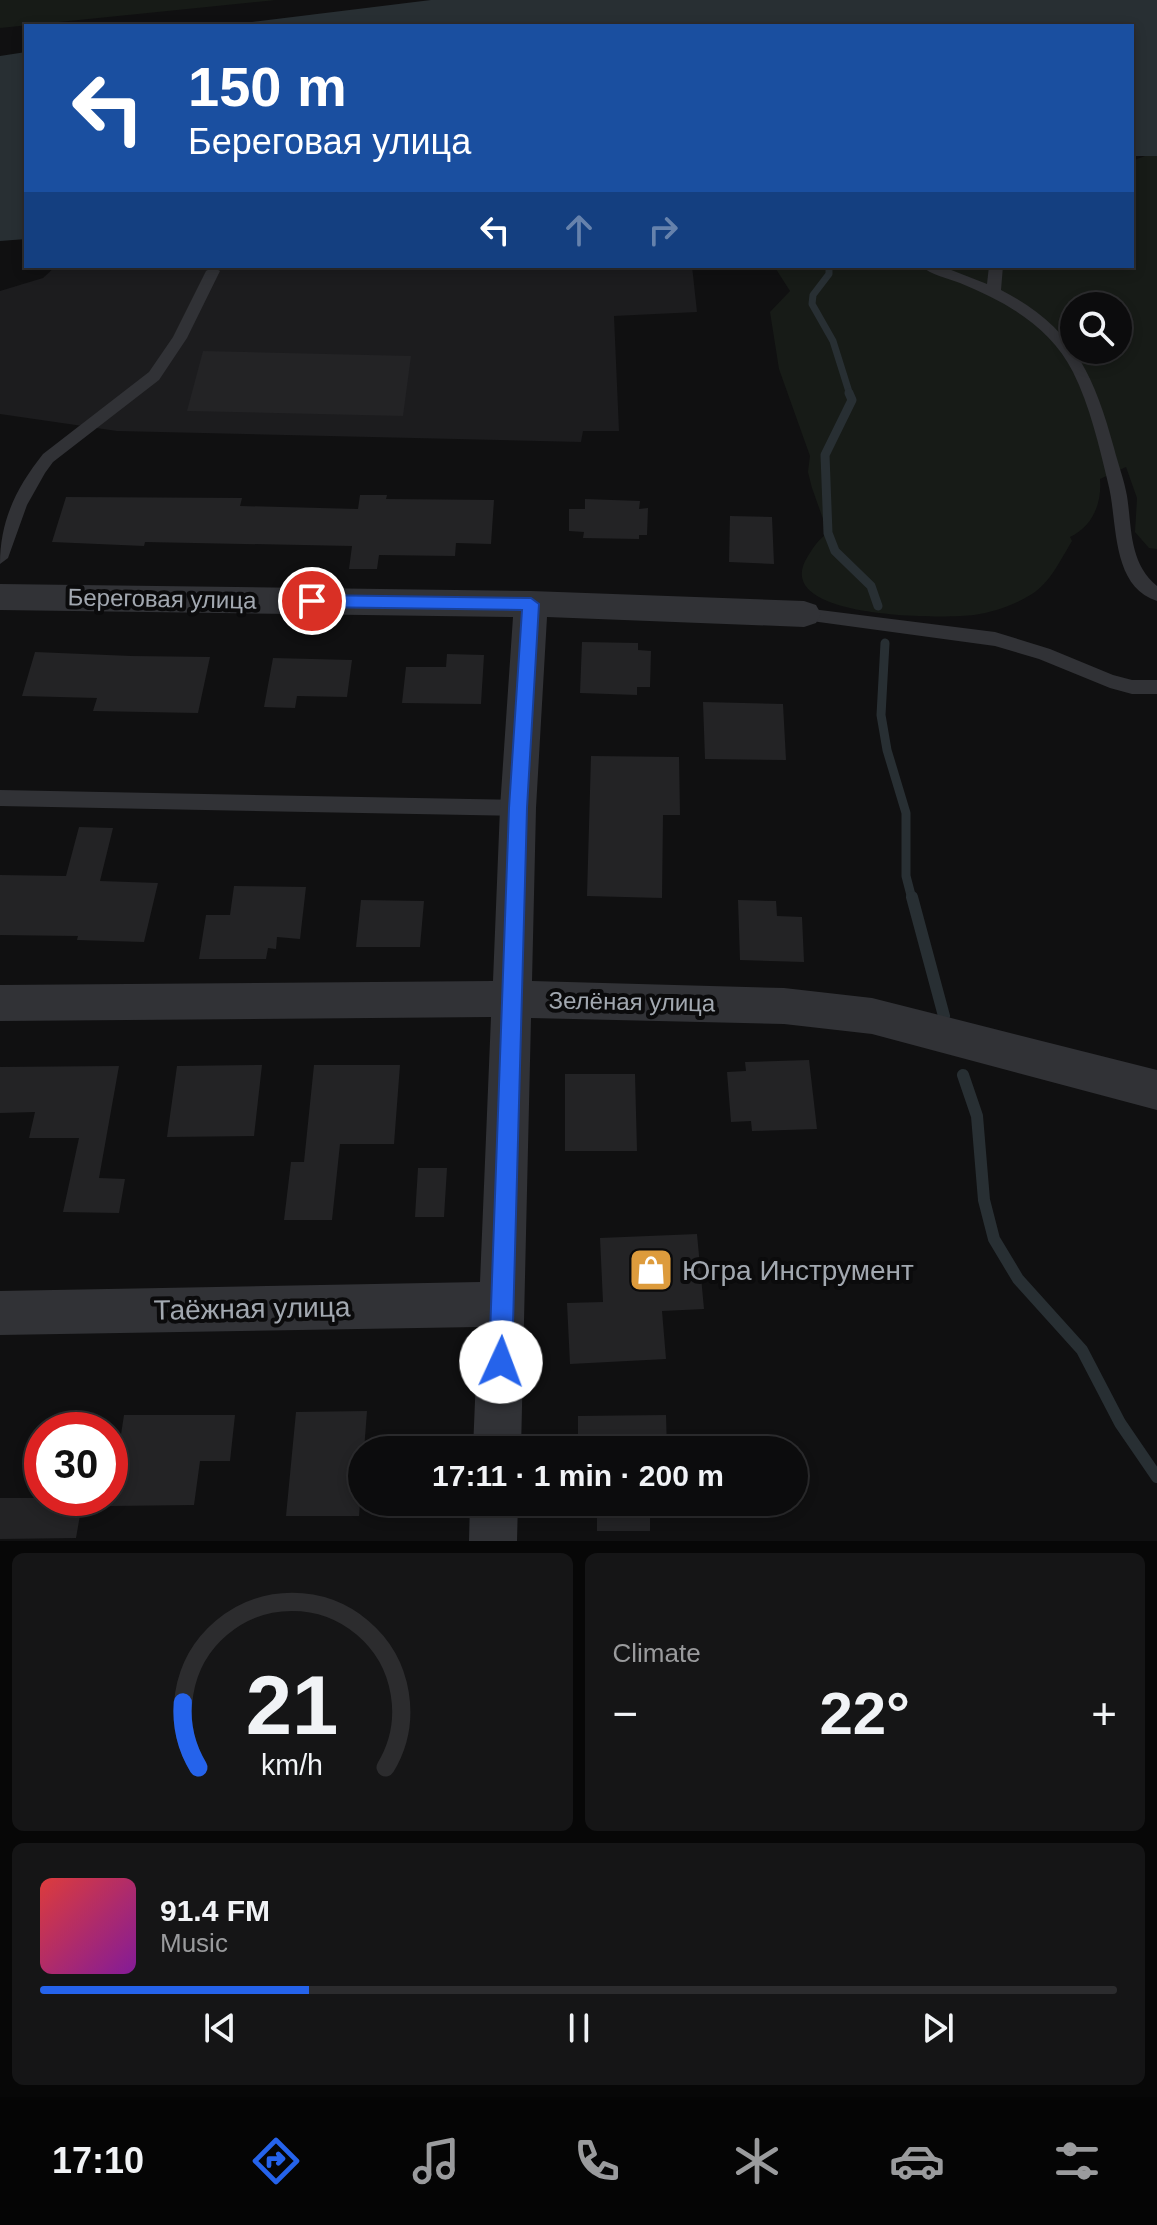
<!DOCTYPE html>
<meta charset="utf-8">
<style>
body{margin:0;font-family:Arial,sans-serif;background:#151516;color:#f1f3f6;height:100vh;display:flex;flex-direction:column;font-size:30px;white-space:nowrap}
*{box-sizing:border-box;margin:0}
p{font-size:26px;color:#9a9b9d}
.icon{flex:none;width:44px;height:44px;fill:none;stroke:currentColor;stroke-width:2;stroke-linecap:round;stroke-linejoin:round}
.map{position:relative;height:1541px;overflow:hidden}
.details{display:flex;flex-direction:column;gap:12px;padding:12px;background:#070707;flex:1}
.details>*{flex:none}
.top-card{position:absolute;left:24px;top:24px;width:1110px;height:244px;border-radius:0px;box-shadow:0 4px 12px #0003,0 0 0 2px #2c2c2e;background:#1a4fa0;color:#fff;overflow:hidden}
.fabs{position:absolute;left:1060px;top:292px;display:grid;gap:16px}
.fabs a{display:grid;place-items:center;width:72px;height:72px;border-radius:50%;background:#0c0c0d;box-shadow:0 4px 12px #0003,0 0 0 2px #2c2c2e;font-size:40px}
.speed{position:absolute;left:24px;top:1412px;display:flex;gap:16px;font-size:40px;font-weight:700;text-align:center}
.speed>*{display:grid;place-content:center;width:104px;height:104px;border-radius:50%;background:#0c0c0d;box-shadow:0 4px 12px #0003,0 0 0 2px #2c2c2e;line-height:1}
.speed .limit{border:12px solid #d22;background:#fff;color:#111}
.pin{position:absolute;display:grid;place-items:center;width:68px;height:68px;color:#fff;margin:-34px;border:4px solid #fff;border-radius:50%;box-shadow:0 2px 8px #0007}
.me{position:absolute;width:88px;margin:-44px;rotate:2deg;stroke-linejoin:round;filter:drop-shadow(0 0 6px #0008)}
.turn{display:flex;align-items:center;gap:28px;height:168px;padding:0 32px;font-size:36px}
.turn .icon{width:104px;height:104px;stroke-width:2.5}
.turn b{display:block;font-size:56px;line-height:68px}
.lanes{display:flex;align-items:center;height:76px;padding:0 32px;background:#0003;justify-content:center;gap:40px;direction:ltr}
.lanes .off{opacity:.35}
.big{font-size:60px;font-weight:800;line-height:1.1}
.details .card{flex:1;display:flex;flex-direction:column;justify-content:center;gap:12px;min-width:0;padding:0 28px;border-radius:12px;background:#151516}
.details .dial{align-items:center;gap:0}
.dial svg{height:208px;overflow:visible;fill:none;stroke:#2c2c2e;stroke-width:7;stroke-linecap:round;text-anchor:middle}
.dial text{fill:#f1f3f6;stroke:none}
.song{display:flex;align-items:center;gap:24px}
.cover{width:96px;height:96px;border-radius:12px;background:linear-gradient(135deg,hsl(0 70% 55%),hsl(290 70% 35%))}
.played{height:8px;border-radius:4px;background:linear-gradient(90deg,#2563eb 25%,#2c2c2e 25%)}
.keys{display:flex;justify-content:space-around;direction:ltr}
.heat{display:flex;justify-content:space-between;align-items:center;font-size:44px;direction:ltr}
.details .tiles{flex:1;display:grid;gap:12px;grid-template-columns:1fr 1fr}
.card:last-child{grid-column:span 2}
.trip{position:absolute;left:348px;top:1436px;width:460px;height:80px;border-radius:40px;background:#0c0c0d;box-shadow:0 4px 12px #0003,0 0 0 2px #2c2c2e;font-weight:800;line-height:80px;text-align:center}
.tabs{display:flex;height:128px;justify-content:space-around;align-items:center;background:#050505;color:#9a9b9d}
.tabs .icon{width:56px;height:56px}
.tabs .current{color:#2563eb}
.tabs b{font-size:36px;color:#f1f3f6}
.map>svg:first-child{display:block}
.built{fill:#1c1c1e}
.green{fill:#171b17;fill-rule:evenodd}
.water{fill:#282f33}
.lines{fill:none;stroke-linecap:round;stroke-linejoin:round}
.stream-far2{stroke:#282f33;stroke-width:7}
.stream-far1{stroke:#282f33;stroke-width:9}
.stream{stroke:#282f33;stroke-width:12}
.building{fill:#232325}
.lane{fill:#313236;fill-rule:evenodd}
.street{fill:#313236;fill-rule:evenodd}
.route{fill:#2563eb;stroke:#184099;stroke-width:2}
.labels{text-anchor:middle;stroke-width:8;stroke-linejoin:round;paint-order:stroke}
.street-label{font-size:24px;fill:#a2a8b0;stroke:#0b0b0c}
.near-poi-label{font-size:28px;fill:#a2a8b0;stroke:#0b0b0c;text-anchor:start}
.near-street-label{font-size:28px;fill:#a2a8b0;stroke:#0b0b0c}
</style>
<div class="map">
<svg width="1157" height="1541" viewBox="0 0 1157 1541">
<rect width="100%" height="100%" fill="#101011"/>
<!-- built -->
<path class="built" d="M56,266H692L697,312L614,316L619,431H583L581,442L117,431L0,414V291L43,278Z"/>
<!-- green -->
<path class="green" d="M0,0H276L0,28Z
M1145,156H1157V549L1149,548L1135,532L1137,498L1126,467L1100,479C1102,503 1093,526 1070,537L1072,541C1061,559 1050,583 1032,594C1015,605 994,612 974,615C941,619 767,619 808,556C814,546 819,539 828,533L812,488L808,472L810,456L779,369L770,312L790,291L774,266H1132V161ZM1074,306H1118V350H1074Z"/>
<!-- water -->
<path class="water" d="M431,0H1157V156H1132V26H220Z
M26,52V239L0,241V56Z"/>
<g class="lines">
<!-- stream-far2 -->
<path class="stream-far2" d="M829,266V274L813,295L812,304L833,341L850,395"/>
<!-- stream-far1 -->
<path class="stream-far1" d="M849,393L852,400L825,455L828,533L835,551L871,586L878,606
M885,643L881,715L887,750L906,813V876L912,899"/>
<!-- stream -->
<path class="stream" d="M912,897L944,1016
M963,1075L977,1116L984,1200L994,1239L1018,1279L1082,1350L1120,1423L1157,1477"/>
</g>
<!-- building -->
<path class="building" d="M203,351L411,356L403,416L187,411Z
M360,495H387L386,499L494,500L491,544L456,543L455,556L379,555L377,569H349L352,546L145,542L144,546L52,542L66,497L242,498L240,506L358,509Z
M585,499L640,501L639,509L648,508L647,535H639V539L583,538L584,532L569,531V509H585Z
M730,516L772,517L774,564L729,562Z
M582,642L638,643V650L651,651L650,687H637V695L580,693Z
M35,652L131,656L210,657L198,713L93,711L97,698L22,696Z
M447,654L484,655L481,704L402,703L406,667H446Z
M273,658L352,660L347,697L297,696L295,708L264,707Z
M703,702L783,704L786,760L705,759Z
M591,756L679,757L680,815H663L662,898L587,896Z
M79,827L113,828L100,881L158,883L144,942L77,940L78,936L0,935V875L66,876Z
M234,886L306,887L300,939L277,937L276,949L268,948L266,959H199L206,915H230Z
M361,900L424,901L420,947H356Z
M738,900L776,901L777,916L802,917L804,962L740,960Z
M809,1060L817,1129L752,1131L751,1121L731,1122L727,1072L746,1071L745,1062Z
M262,1065L254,1136L167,1137L177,1066Z
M314,1065H400L394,1144H340L332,1220H284L291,1162H304Z
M119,1066L99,1178L125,1179L119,1213L63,1212L79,1138H29L35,1112L0,1113V1067Z
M565,1074H635L637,1151H565Z
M418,1168H447L444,1217H415Z
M697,1234L704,1309L662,1311L666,1359L570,1364L567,1303L603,1302L600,1238Z
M367,1411L359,1516H286L296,1412Z
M235,1415L230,1461H200L194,1505L110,1506L124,1415Z
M666,1415L667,1450H578V1416Z
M0,1498H83L76,1538L0,1539Z
M578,1502H668L669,1505L650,1506V1531H597V1506L578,1505Z"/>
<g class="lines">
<!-- lane -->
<path class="lane" d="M921,266H941L987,284L989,266H1003L1001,290C1072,326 1094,374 1114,448C1118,464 1124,479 1127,496C1132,528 1129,563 1157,586V601C1110,586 1118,520 1108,483C1099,446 1090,406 1073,372C1050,326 1006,302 960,283C947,278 931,275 921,266Z
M213,267L220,271L187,338L159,380L53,462L45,473L27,505L8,558L0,564C0,521 16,488 43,454L149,372L173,337L206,271Z
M804,608L995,632L1050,649L1113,675L1132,680H1157V694H1132L1110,688L1039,659L995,646L804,620L796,614Z
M0,790L518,800L524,803L527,808L524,813L518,816L0,806Z"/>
<!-- street -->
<path class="street" d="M0,584L531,591L804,601L816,605L821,614L816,623L804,627L547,617L536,808L532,981L784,988L872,998L1157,1070V1110L872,1034L784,1024L531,1018L521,1450H473L478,1327L0,1335V1291L480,1282L491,1017L0,1021V985L493,981L500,808L513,617L0,610Z
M470,1502H518L517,1541H469Z"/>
</g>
<!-- route -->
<path class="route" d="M312,595L531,598L539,604L527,808L512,1362L509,1370L501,1374L492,1370L489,1362L509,808L522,610L312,607L304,601Z"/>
<!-- icons -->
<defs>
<g id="shop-square" transform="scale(2.3)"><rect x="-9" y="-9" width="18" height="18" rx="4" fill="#dd9b3c" stroke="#0b0b0c"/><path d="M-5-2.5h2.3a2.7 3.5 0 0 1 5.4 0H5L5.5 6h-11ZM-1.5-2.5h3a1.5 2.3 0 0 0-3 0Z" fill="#fff"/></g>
</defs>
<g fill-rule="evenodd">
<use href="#shop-square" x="651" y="1270"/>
</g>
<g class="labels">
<!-- street labels -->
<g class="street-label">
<text transform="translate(162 599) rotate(1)" y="8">Береговая улица</text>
<text transform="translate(632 1002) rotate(1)" y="8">Зелёная улица</text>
</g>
<!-- near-poi labels -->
<g class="near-poi-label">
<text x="682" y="1280">Югра Инструмент</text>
</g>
<!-- near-street labels -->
<g class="near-street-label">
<text transform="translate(252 1308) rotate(-1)" y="10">Таёжная улица</text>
</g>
</g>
</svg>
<div class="fabs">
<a><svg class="icon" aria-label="search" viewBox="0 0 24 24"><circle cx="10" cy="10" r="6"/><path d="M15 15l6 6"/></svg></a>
</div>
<div class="speed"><div class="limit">30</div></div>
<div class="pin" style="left:312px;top:601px;background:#d93025"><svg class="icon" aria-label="arrive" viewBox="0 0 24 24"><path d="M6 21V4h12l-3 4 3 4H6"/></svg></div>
<svg class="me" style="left:501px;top:1362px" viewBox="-20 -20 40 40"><circle r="19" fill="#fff"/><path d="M0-13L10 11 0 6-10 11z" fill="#2563eb"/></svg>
<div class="trip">17:11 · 1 min · 200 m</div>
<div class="top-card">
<div class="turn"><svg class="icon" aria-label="left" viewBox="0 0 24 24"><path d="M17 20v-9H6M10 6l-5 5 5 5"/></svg><div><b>150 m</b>Береговая улица</div></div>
<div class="lanes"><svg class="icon" aria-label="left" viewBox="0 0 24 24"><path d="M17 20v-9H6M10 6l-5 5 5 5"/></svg><svg class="icon off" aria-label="ahead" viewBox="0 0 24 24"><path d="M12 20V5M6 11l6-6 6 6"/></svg><svg class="icon off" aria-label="right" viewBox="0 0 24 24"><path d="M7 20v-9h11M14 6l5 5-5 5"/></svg></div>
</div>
</div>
<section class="details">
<div class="tiles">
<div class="card dial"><svg viewBox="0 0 100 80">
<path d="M14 69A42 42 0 1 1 86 69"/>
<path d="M14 69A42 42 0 0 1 8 44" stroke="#2563eb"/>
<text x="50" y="56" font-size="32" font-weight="700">21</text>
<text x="50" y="72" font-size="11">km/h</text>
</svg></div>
<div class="card"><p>Climate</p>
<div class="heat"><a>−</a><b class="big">22°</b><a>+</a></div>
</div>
<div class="card">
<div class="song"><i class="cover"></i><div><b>91.4 FM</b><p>Music</p></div></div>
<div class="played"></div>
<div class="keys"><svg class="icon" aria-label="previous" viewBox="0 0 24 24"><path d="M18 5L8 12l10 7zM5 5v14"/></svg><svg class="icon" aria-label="pause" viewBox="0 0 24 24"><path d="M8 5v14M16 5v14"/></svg><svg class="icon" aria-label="next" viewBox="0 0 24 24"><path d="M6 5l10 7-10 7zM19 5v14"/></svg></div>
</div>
</div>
</section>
<nav class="tabs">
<b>17:10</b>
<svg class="icon current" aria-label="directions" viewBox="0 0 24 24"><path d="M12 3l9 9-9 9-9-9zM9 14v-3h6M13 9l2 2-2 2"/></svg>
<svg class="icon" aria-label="music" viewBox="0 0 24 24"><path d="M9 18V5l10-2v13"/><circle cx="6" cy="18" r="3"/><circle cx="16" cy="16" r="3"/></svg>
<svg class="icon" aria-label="phone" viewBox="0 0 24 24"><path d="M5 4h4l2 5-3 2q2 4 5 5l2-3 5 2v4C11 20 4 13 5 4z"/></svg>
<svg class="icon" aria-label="climate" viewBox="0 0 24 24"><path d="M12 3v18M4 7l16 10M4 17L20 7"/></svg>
<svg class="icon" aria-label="car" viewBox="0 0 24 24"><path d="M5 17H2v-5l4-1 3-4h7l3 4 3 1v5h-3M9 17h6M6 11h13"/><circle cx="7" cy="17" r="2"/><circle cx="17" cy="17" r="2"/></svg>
<svg class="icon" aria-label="filters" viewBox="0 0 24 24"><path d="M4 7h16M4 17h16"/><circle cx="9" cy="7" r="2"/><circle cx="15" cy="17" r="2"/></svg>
</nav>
